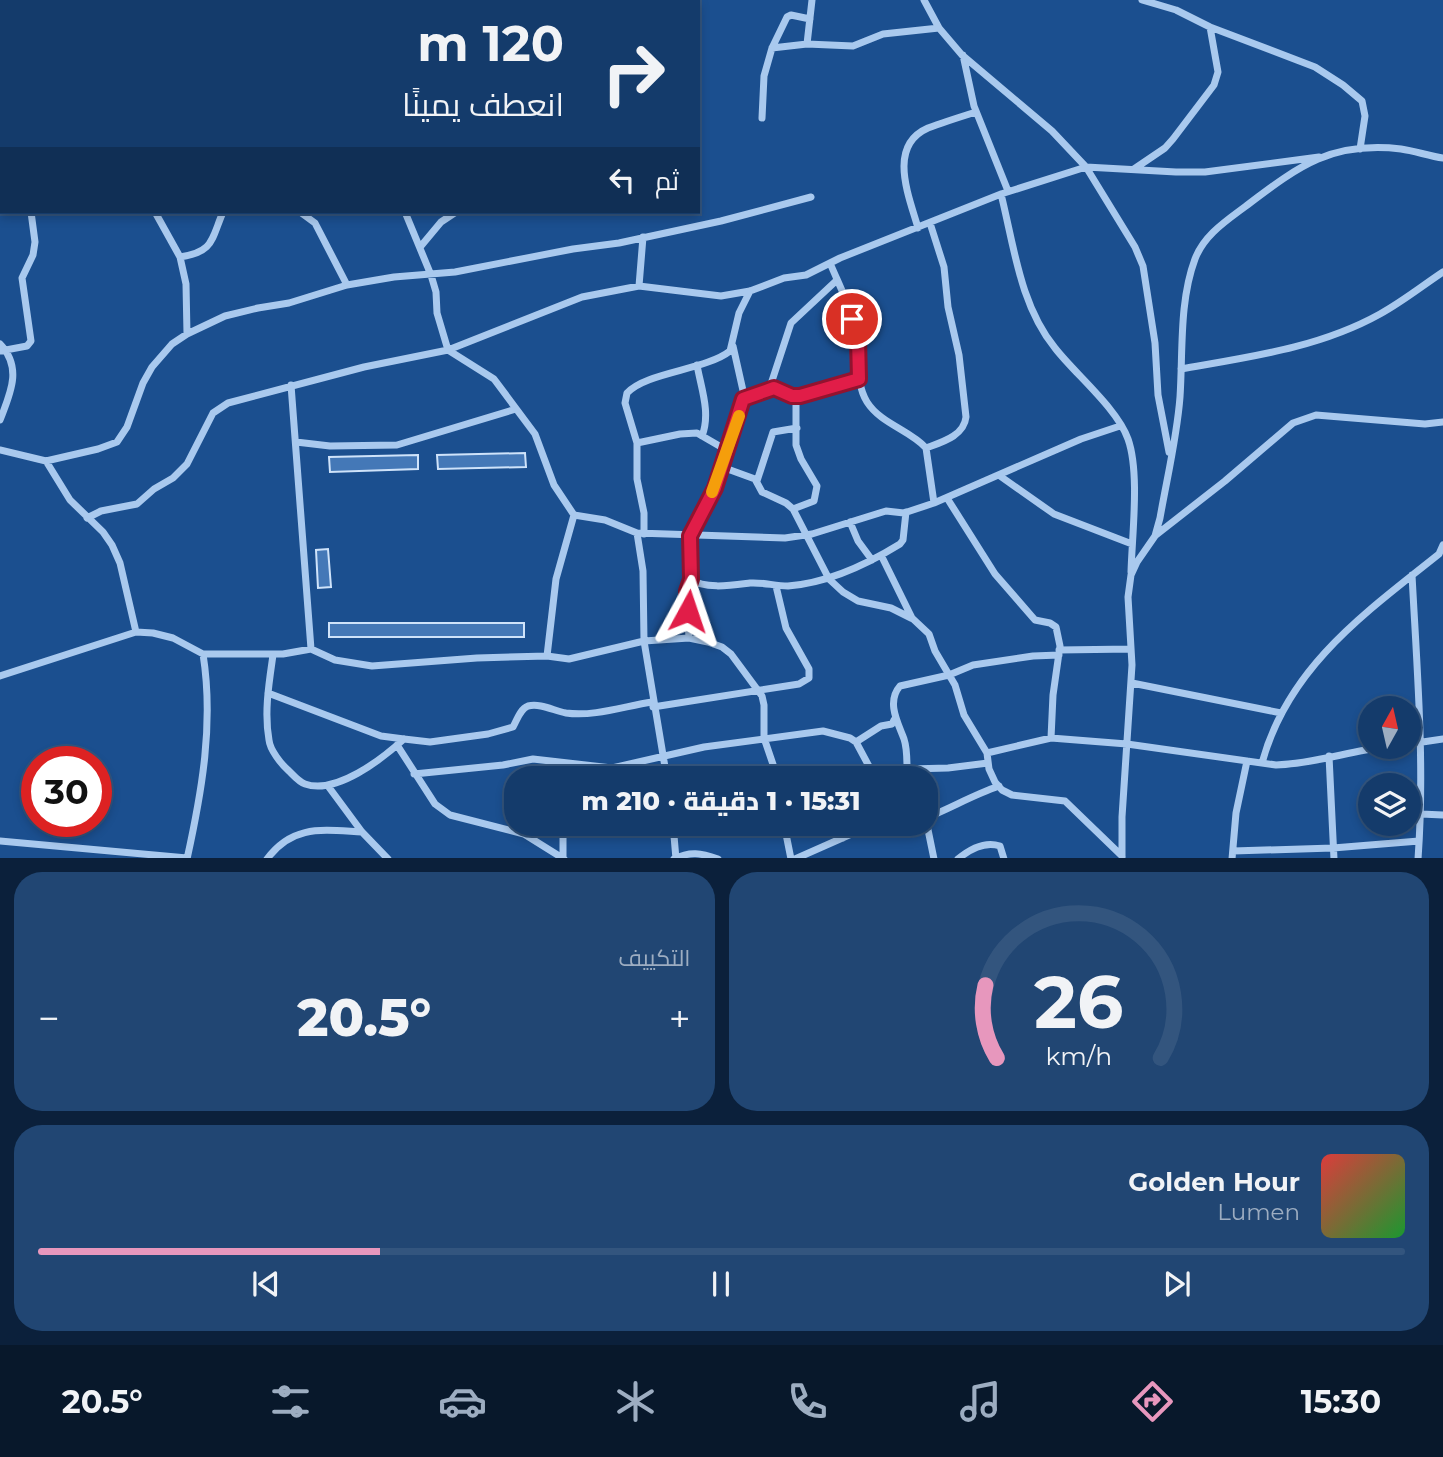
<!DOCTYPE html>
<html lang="ar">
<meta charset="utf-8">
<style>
body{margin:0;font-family:Montserrat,Cairo,sans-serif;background:#214673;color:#f1f3f6;direction:rtl;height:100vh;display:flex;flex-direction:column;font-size:26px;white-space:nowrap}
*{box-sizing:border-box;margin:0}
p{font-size:23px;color:#9dadc1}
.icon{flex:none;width:38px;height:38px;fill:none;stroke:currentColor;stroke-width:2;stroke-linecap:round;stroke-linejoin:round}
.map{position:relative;height:858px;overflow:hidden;direction:ltr}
.panel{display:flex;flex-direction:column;gap:14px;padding:14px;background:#0b203b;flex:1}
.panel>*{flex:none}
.banner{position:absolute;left:0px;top:0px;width:700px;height:214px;box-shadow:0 4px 10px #0003,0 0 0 2px #33557e;direction:rtl;background:#143b6b;color:#f1f3f6;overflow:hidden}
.needle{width:46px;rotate:8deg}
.fabs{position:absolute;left:1358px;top:696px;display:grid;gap:14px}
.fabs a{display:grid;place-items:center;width:63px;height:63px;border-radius:50%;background:#143b6b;box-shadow:0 4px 10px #0003,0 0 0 2px #33557e;font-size:35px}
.speed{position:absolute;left:21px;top:746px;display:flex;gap:14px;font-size:35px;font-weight:700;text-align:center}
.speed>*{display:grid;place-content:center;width:91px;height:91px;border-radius:50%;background:#143b6b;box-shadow:0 4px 10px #0003,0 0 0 2px #33557e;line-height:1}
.speed .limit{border:10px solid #d22;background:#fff;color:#111}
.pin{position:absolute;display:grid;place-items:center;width:60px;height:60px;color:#fff;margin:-30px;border:4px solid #fff;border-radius:50%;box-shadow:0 2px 7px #0007}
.me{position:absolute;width:77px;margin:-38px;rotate:5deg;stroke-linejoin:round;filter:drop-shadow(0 0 5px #0008)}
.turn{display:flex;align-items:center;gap:24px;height:147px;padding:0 21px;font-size:32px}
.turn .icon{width:91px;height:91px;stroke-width:2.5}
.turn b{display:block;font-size:49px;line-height:60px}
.then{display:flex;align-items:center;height:66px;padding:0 21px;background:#0003;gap:14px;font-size:26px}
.big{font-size:52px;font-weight:800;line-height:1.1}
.panel .card{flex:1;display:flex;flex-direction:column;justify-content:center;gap:10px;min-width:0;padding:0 24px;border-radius:28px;background:#214673}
.panel .dial{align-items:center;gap:0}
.dial svg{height:182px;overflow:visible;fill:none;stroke:#33557e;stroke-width:7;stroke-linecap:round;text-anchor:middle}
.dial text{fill:#f1f3f6;stroke:none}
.song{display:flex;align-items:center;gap:21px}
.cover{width:84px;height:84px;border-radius:10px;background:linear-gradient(135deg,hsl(0 70% 55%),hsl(130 70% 35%))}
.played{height:7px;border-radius:4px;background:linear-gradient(90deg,#e797bd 25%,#33557e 25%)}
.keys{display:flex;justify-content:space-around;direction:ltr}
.heat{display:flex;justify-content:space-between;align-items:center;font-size:38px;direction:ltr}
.panel .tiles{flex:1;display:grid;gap:14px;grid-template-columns:1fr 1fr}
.card:last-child{grid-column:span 2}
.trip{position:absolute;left:504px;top:766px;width:434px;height:70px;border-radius:28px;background:#143b6b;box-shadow:0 4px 10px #0003,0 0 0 2px #33557e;font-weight:800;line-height:70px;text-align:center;direction:rtl}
.dock{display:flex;height:112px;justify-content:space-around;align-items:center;background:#08182b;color:#9dadc1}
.dock .icon{width:49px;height:49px}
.dock .active{color:#e797bd}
.dock b{font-size:32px;color:#f1f3f6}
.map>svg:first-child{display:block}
.building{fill:#4478b7;stroke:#cfe3fa;stroke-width:2}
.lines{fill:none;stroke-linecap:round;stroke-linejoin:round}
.street{stroke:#a9c9ee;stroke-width:7}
.route-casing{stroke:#92132f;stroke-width:18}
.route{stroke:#e11d48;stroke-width:12}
.slow{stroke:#f59e0b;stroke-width:12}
</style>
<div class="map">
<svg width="1443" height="859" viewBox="0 0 1443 859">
<rect width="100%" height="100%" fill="#1b4f8f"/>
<!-- building -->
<path class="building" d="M525,453L526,467L438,469L437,455Z
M418,455V469L330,472L329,457Z
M328,549L331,587L318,588L316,550Z
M329,623H524V637H329Z"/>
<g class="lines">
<!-- street -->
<path class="street" d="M116,0V2
M303,0L304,2
M477,0V2
M924,0L939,28L962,55L1052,131L1086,167L1135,247L1143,266L1155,343L1158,395L1169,452
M1142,0L1176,10L1210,27L1315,67L1343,85L1362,101L1365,116L1360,149
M85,2L95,0
M393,2L395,0
M693,2L694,0
M0,14H2
M807,44L812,0
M772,48L807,44L853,46L883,34L939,28
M963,55L974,106L1008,191
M762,118L764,76L772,48L787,17L791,15L810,19
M0,169H2
M1134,169L1165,148L1173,139L1214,85L1218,72L1210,27
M1001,194C1014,246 1020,305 1055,348C1075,374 1117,408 1128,439C1140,473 1132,535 1131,572
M155,212L180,257L186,284L187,334
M300,212L315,223L347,285
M405,212L431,275L436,292L437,313L448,350L494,379L535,434L554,485L574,515L605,520L637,533L785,538L812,534L886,511L904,513L934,503L1081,439L1120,426
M918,228C909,196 887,146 928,128C944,122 960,117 976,112
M421,246L441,222L456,212
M180,257C214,252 211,240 223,212
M830,263C840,287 854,314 858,339C861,361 855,383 867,402C881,424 910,430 926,448L934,503
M639,286L643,237
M0,344C23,368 10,394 0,420
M0,351L27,346L31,341L22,278L33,255L35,242L31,212
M697,365C701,388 711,413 702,436
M1181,369C1249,357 1319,348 1380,314C1402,302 1422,286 1443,272
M291,385L311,649
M769,390L791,323L837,280
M743,399L774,388L792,396H800L859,379
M296,442L330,446L397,445L516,409
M637,443L680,434L697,433L728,451
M926,448C942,442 964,436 966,417L959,355L948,307L944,267L930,223
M0,450L46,461L98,449L117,442L127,427L143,383L152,367L172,344L187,334L225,316L258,308L289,303L347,285L394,277L455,272L573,249L619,243L721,221L811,197
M46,461L70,500L103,532L112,545L120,563L136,632
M722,467L755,479L762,492L786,503L793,509L829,579L843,592L858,601L891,608L911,618
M1000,476L1054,514L1132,544
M757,481L773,432L797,428
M947,498L995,574L1035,620L1050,623L1056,627L1060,646L1053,695L1051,738
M793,509L814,501L817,486L801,459L796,445V396
M87,518L101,511L137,504L154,489L173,478L187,464L213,413L228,403L364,367L448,350L582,297L639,286L721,296L750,291L784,278L806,275L840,258L1001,194L1086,167L1176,172H1205L1319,157
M850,522L858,541L872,560
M637,533L643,571L644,641L667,779
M644,534V513L637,479V443L625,403L627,393C646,372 706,370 730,351L739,313L750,291
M1156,535L1225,481L1293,423L1316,415L1425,424L1443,422
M881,555L912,618L929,634L935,651L955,685L964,715L987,753L989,769L995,782L1002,790L1012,795L1065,801L1122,856
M1412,575C1417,670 1425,764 1418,859
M691,579C704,590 734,585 750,583C762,582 775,586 788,586C828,583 866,565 900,544L903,540L906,512
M689,638L687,602L691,579L690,536L714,487L744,395L733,346
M1059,650L1131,649
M273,655C269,683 264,712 269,740C270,750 281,764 289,771C294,776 299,782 305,784C336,795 382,759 404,739
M547,656L556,579L574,515
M0,676L136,632L153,633L173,638L203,654H283L311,649L335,660L372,666L477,658L547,656L569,659L644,641L689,638L708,642L722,647L731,654L762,696L764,705V738L778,779
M1132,683L1281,713
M268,693L381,736L404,739L430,742L488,734L513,727C517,720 520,709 528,706C541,703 554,711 566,713C594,717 625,706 652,702
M653,707L799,684L809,678V669L786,628L776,586
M856,742L881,726L892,724L894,720
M1409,744L1443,739
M397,745L435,804L450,815L524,834L564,859
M987,753L1051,738L1127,744L1276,765C1312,764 1347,752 1383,747
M1329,756L1334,859
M559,762L560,779
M1262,763C1288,667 1365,613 1439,554L1443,545
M907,768C907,759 907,748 904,739C898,723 886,702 900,686L949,675L973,665L1033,656L1059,655
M414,774L503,765L533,759L612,768L704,747L823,731L850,738L856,742L871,770
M830,779L871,770L948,768L988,763
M328,786L362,832L388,859
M1421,814L1443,815
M926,818C951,808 973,795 999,786
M926,820L934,859
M673,824L676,859
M784,824L791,859
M835,824L843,838
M0,841L187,858
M1233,851L1333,848L1419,841
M563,857V824
M187,859C202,791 214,723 203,654
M267,859C293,824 323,830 362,832
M674,859C690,851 701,853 718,859
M795,859L874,824
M958,859C970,849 985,841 1000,846L1004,859
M1122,859V817L1132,665L1128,597L1131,575L1137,562L1155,536L1160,518C1167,478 1177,437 1180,397C1183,352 1179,302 1195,259C1204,235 1226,221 1246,206C1299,166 1331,141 1401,149C1415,151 1429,156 1443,158
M1232,859L1236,813L1247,761"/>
</g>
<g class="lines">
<!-- route casing -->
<g class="route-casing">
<path id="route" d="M688,611L687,591L691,579L690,536L715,488L743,399L774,388L792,396H800L859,379L858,338L852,319"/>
</g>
<!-- route -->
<use href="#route" class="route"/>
<!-- slow -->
<path class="slow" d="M712,492L739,416"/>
</g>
</svg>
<div class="fabs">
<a><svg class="needle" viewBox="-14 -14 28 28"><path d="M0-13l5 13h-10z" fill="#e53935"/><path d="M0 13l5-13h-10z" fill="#9dadc1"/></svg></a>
<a><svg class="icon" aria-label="layers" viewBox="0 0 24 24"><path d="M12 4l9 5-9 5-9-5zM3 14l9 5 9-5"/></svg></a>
</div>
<div class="speed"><div class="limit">30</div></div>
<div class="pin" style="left:852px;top:319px;background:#d93025"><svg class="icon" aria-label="arrive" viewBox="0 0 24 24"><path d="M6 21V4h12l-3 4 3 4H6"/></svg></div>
<svg class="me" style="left:688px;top:611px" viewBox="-20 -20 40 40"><path d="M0-17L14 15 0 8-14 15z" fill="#e11d48" stroke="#fff" stroke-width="4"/></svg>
<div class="trip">15:31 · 1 دقيقة · 210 m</div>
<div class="banner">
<div class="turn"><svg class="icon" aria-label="right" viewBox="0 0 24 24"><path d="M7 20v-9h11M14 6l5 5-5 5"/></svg><div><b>120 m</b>انعطف يمينًا</div></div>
<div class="then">ثم<svg class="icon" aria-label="left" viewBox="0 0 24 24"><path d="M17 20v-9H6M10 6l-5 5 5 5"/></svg></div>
</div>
</div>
<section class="panel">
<div class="tiles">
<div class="card dial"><svg viewBox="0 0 100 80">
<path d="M14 69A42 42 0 1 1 86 69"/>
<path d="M14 69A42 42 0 0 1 9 37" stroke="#e797bd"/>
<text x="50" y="56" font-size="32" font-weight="700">26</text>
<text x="50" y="72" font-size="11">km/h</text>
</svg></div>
<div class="card"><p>التكييف</p>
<div class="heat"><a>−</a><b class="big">20.5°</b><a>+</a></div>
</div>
<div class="card">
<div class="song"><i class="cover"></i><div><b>Golden Hour</b><p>Lumen</p></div></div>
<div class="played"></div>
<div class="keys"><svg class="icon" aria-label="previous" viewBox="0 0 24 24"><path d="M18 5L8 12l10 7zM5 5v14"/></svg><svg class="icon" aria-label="pause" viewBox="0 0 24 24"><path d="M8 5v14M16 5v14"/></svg><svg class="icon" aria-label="next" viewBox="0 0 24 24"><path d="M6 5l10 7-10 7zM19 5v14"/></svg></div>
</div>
</div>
</section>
<nav class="dock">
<b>15:30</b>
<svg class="icon active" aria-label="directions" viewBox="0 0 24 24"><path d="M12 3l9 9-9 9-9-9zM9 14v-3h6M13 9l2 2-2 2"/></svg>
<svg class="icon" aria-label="music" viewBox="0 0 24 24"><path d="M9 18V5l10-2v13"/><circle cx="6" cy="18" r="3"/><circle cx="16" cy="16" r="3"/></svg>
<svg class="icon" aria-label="phone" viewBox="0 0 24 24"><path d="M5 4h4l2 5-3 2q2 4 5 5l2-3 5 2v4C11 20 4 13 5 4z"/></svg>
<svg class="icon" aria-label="climate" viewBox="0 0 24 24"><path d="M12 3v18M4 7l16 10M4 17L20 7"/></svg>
<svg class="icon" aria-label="car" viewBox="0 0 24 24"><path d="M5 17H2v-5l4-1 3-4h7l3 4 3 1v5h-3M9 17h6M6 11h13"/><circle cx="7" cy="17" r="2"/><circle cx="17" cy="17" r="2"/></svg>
<svg class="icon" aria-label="filters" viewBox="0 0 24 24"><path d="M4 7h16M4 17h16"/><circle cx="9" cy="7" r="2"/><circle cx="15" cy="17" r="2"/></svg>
<b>20.5°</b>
</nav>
